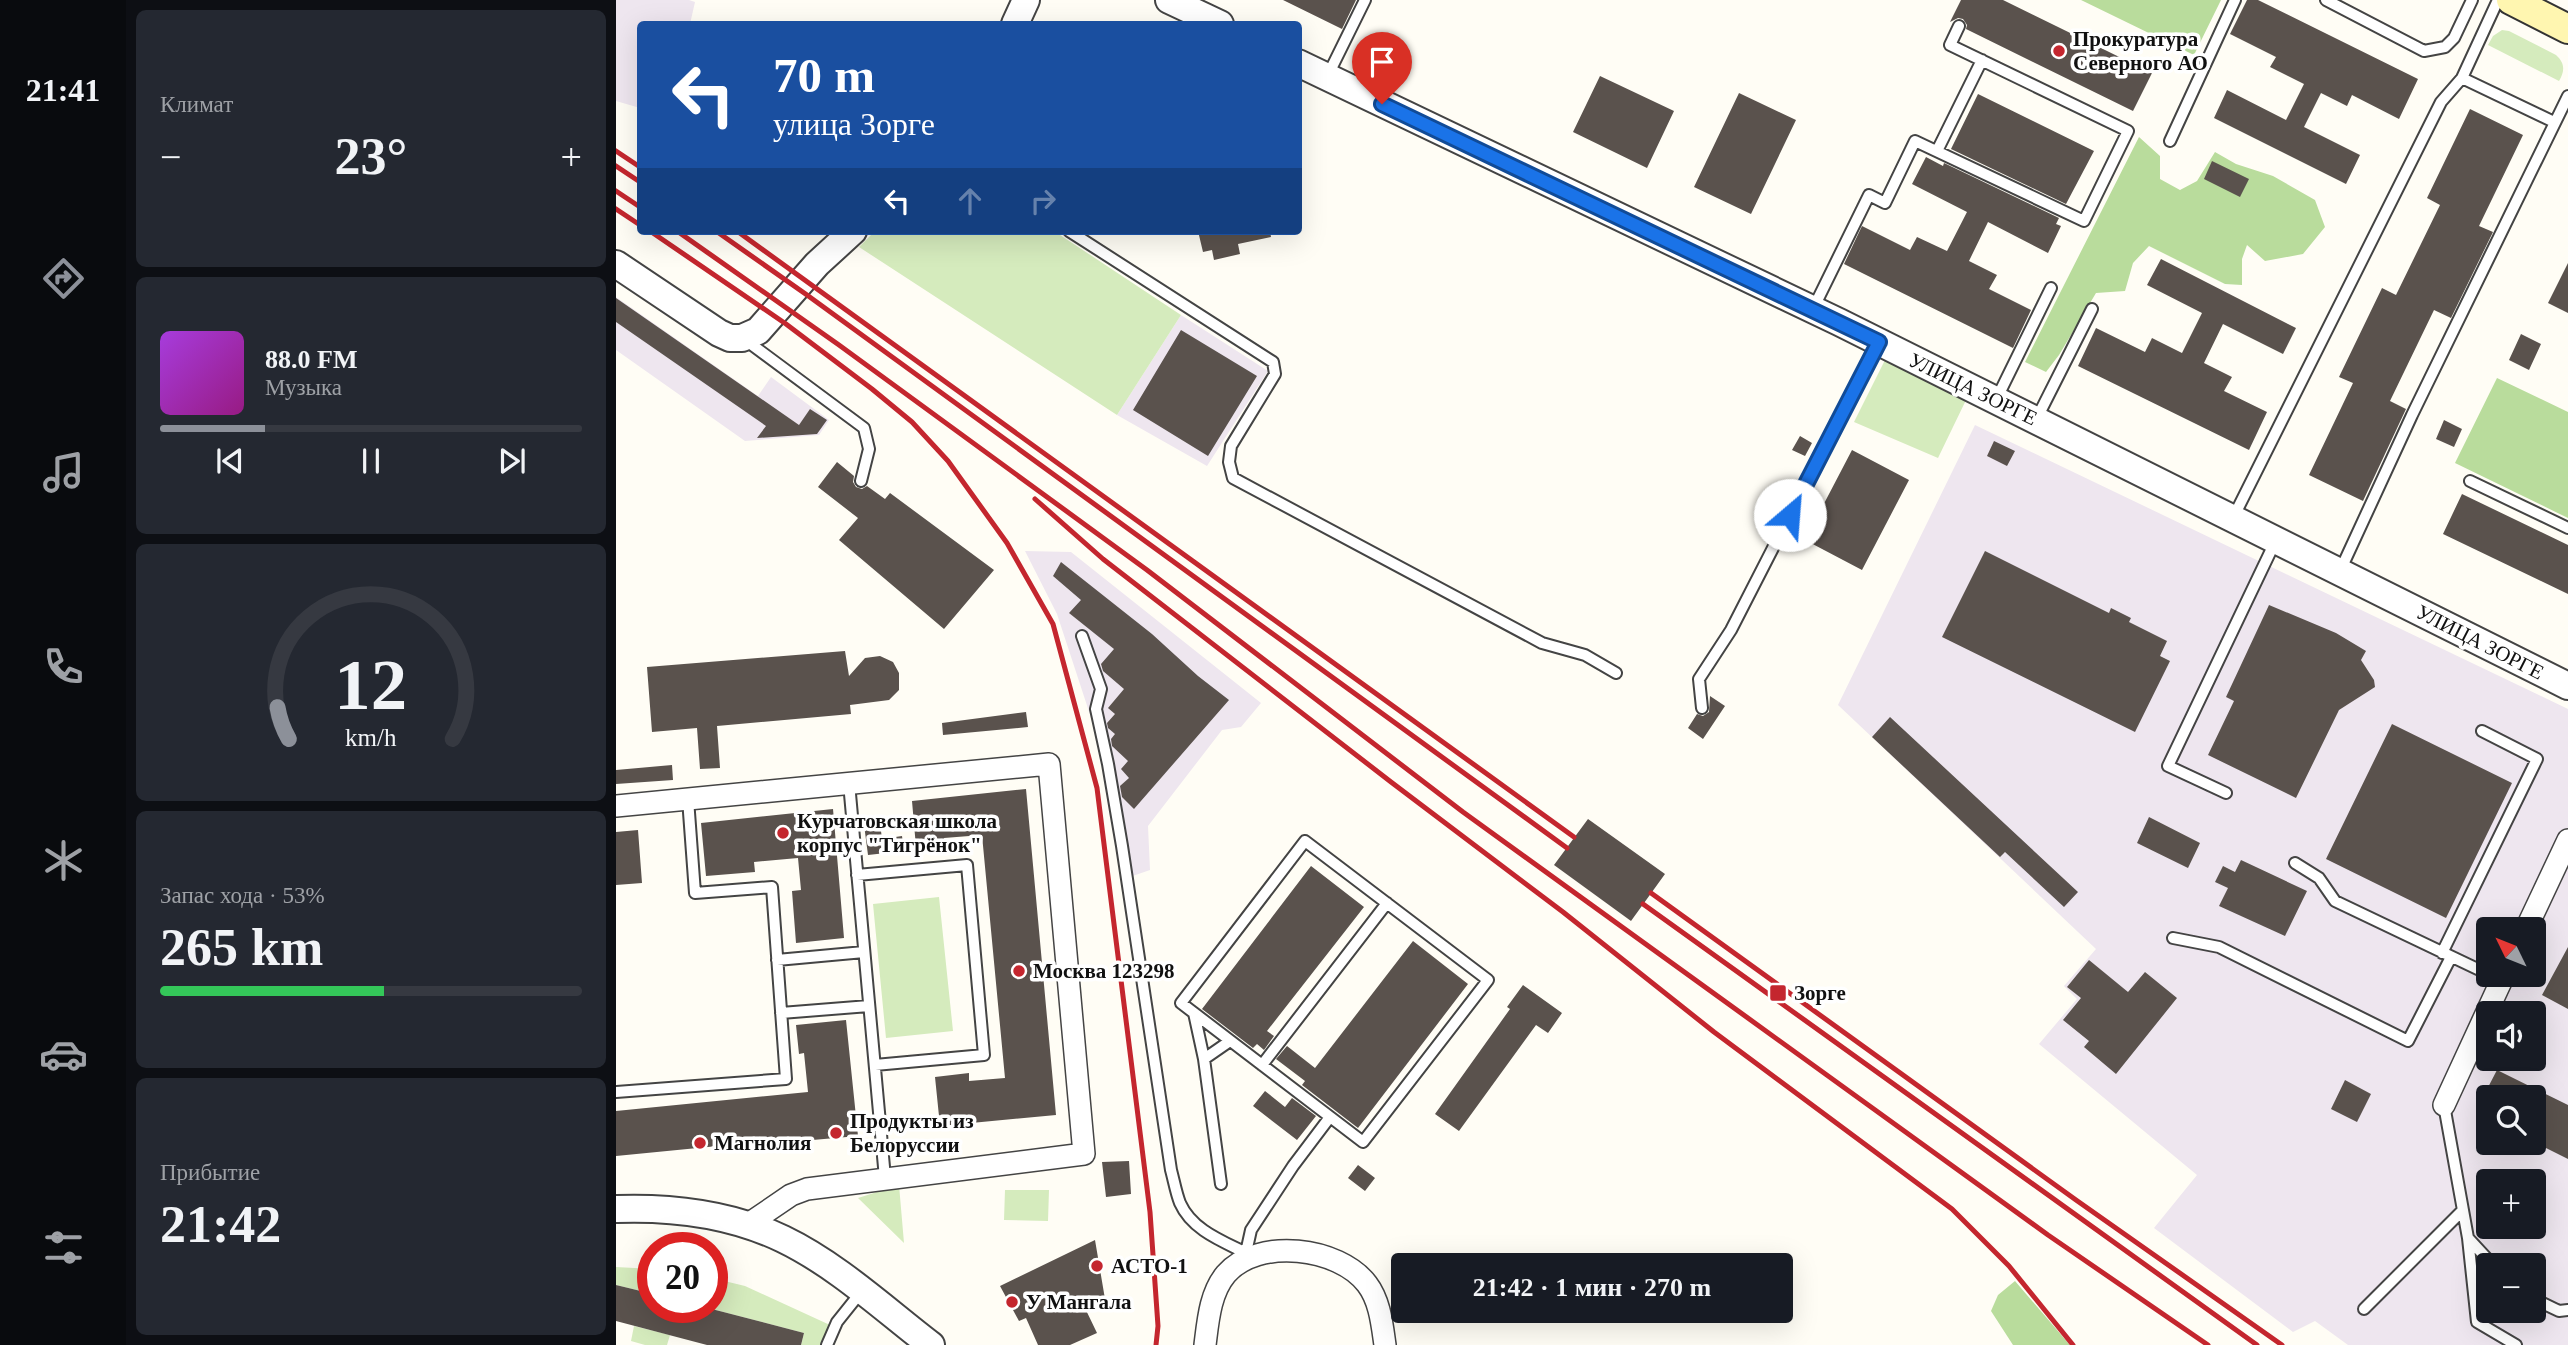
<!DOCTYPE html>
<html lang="ru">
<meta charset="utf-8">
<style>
body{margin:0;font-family:"Times New Roman",serif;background:#242831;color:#f1f3f6;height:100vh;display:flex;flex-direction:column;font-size:26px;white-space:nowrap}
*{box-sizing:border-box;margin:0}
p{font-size:23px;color:#9ea1a6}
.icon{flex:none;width:38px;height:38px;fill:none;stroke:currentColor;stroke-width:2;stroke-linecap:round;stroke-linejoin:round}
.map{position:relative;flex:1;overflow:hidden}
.side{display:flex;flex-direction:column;gap:10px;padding:10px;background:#0d0f14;width:490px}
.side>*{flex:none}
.top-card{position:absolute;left:21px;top:21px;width:665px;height:214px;border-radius:7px;box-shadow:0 7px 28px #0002;background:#1a4fa0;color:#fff;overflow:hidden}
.needle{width:46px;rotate:313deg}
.tools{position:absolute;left:1860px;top:917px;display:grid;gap:14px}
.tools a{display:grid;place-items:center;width:70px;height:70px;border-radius:7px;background:#171b24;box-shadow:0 7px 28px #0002;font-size:35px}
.speed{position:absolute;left:21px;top:1232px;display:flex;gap:14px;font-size:35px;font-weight:700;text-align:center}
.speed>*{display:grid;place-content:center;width:91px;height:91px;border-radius:50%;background:#171b24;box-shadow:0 7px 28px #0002;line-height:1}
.speed .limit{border:10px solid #d22;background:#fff;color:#111}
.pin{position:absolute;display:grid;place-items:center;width:60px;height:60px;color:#fff;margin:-72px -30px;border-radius:50% 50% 50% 0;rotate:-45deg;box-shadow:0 0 7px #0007}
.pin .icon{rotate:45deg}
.me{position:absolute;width:77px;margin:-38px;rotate:27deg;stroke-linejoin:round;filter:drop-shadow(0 0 5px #0008)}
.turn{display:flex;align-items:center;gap:24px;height:147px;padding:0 21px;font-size:32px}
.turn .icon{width:91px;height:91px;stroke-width:2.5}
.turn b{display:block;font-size:49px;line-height:60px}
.lanes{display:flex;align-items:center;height:66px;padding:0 21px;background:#0003;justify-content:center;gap:35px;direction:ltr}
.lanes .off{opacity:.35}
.big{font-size:52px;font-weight:700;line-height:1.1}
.side .tile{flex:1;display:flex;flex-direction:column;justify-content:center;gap:10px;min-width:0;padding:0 24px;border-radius:10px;background:#242831}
.side .dial{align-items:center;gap:0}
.dial svg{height:182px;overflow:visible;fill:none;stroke:#363941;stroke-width:7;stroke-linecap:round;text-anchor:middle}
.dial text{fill:#f1f3f6;stroke:none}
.song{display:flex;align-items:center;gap:21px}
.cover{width:84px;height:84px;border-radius:10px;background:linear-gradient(135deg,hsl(280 70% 55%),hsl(310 70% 35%))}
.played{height:7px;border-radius:4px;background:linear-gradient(90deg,#8c9099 25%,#363941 25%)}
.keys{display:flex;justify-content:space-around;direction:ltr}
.heat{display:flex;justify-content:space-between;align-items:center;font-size:38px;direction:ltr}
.charge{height:10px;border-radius:5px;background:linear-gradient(90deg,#34c759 53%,#363941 0)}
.trip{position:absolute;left:775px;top:1253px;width:402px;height:70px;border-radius:7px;background:#171b24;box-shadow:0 7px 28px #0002;font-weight:700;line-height:70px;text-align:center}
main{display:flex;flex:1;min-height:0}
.dock{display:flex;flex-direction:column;width:126px;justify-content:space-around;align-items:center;background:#090b0e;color:#9ea1a6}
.dock .icon{width:49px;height:49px}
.dock .active{color:#8c9099}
.dock b{font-size:32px;color:#f1f3f6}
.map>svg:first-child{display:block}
.industrial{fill:#eee6ef;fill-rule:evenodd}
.green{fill:#d5ebbd}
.forest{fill:#b9dc9c}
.building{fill:#5a524d}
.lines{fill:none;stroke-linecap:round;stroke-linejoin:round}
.service-casing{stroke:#444;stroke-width:14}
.minor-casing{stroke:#444;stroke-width:24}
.tertiary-casing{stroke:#444;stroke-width:30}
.secondary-casing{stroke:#333;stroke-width:32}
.service{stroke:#fff;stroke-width:10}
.minor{stroke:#fff;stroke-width:21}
.tertiary{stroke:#fff;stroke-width:26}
.secondary{stroke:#fff6b0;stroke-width:28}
.rail{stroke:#c4262e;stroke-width:5}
.route-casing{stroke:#114b97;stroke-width:18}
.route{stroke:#1a73e8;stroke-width:12}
.poi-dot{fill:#c4262e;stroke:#fff;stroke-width:2.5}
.labels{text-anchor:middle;stroke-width:7;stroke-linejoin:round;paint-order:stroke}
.poi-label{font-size:21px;font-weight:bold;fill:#111;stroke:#fff;text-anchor:start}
.street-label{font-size:21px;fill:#111;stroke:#fff}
</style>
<main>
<nav class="dock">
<b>21:41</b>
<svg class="icon active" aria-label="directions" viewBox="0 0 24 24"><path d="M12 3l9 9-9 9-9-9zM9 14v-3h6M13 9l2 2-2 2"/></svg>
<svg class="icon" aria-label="music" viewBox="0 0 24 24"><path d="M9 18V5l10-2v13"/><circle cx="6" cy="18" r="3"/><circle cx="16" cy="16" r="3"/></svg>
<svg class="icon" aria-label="phone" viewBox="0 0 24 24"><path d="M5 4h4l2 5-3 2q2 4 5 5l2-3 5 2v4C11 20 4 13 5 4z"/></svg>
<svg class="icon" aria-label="climate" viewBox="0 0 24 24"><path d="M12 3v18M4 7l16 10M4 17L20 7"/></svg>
<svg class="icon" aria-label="car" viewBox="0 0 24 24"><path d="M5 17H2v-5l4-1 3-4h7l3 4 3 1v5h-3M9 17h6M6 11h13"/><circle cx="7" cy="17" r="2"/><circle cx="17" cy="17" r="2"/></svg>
<svg class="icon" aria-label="filters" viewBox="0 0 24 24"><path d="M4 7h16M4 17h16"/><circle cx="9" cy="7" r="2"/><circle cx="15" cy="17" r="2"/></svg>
</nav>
<section class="side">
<div class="tile"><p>Климат</p>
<div class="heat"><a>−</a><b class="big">23°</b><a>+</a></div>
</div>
<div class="tile">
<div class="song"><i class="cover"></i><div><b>88.0 FM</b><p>Музыка</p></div></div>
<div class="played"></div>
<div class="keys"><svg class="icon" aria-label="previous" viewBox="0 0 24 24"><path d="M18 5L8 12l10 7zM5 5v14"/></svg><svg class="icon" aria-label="pause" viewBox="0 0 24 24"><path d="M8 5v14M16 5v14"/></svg><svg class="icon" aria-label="next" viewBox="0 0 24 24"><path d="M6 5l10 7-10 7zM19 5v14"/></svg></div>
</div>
<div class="tile dial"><svg viewBox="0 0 100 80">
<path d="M14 69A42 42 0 1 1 86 69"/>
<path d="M14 69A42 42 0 0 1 9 55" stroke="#8c9099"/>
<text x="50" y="56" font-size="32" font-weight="700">12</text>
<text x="50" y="72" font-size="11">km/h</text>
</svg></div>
<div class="tile"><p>Запас хода · 53%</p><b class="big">265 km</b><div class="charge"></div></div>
<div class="tile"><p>Прибытие</p><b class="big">21:42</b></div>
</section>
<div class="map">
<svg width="1952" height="1345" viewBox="0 0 1952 1345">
<rect width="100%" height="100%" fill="#fffdf5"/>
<!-- industrial -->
<path class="industrial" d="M0,0H73L79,2L74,24H24V108L0,101Z
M0,297L142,396L155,377L213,420L203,435L129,441L0,350Z
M565,315L652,371L591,466L501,415Z
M1359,425L1952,709V1345H1732L1699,1321L1677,1332L1538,1228L1581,1175L1423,1044L1461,999L1448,986L1480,949L1222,705ZM1872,929H1918V975H1872ZM1872,1013H1918V1059H1872ZM1872,1097H1918V1143H1872ZM1872,1181H1918V1227H1872ZM1872,1265H1918V1311H1872Z
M409,551L455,552L645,703L625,727L606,730L532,826L534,870L505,880L482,739L441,614Z"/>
<!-- green -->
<path class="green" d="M1886,30L1893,31L1940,55C1949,63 1949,71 1943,81L1872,45L1877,36Z
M259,231H438L565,315L501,415L243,247Z
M1270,358L1351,398L1322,458L1238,422Z
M323,897L337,1031L270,1038L257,904Z
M283,1185L288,1243L242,1198Z
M389,1190H433L432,1221L388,1220Z
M0,1267L37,1269V1294L0,1285Z
M96,1278L129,1286L214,1325L206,1345H185L188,1333L88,1307H96Z
M18,1326L54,1335L51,1345H29L15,1341Z"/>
<!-- forest -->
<path class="forest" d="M1465,0H1605L1578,55Z
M1523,137L1544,156V179L1564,190L1581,181L1599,152L1620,164L1657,176L1699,200L1709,227L1687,254L1649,261L1631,245L1626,259V285L1609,284L1533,246L1517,263L1509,291L1480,293L1443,355L1430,372L1409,362Z
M1881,378L1952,412V518L1839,463Z
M1399,1281L1453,1344L1454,1345H1397L1375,1311L1382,1295Z"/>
<!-- building -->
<path class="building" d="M667,0H740L726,29Z
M1345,0H1387L1536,73L1517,111L1350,29L1351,25L1347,19L1342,18L1334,22Z
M1631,0H1642L1802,79L1783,119L1736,95L1731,106L1705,93L1688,127L1744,155L1730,184L1598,118L1611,90L1670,120L1688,84L1654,67L1660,57L1614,34Z
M984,76L1058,111L1031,168L957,132Z
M1123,93L1180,120L1135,214L1078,187Z
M1362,94L1478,151L1450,204L1335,149Z
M1854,109L1907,135L1863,226L1877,232L1835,318L1818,310L1774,401L1790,409L1747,501L1693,475L1737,383L1723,377L1766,288L1780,295L1824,205L1811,198Z
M1310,157L1327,166L1328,163L1443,218L1440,224L1445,226L1432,253L1372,222L1353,261L1381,275L1373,289L1415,310L1397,348L1228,264L1246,226L1294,250L1301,237L1331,251L1351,212L1296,184Z
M1596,161L1633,179L1624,197L1588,179Z
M582,231H654L655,237L622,244L624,254L598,260L596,250L587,252Z
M1545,259L1680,328L1667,354L1607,324L1588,363L1616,377L1608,391L1651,412L1633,450L1462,366L1480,328L1529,352L1536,338L1566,353L1586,313L1531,285Z
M1952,263V313L1932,303Z
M0,298L183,425L194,409L211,420L201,434L141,438L150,426L0,322Z
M565,330L641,376L592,456L517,410Z
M1905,334L1925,344L1913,370L1893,360Z
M1828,420L1846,429L1838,447L1820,439Z
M1184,436L1196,443L1189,456L1176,450Z
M1378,441L1399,451L1391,466L1371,456Z
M1236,450L1293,480L1246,570L1189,540Z
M221,462L238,476L237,482L240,487L246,489L251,486L269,499L274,493L378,570L328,629L223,540L242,518L202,487Z
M1846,494L1952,545V594L1827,534Z
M1369,551L1493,613L1495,608L1515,618L1513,622L1551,641L1544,656L1554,661L1519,732L1326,637Z
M445,562L536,634L582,676L613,700L518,809L506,797L504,786L513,778L505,769L512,761L496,746L495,739L499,734L492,728L491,723L499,714L492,708L508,689L487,671L485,664L498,649L453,613L465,600L437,576Z
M1653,605L1720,633L1750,651L1745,660L1758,680L1759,687L1723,710L1680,798L1592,755L1618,701L1610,697Z
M229,651L233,676L249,658L264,656L277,662L283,673V690L273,700L234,705L235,714L101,726L104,768L84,769L81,728L36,732L31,667Z
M1094,696L1109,706L1087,739L1072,728L1081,714L1087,716L1093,712Z
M410,712L412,727L327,735L326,723Z
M1274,717L1462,892L1448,907L1389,852L1384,857L1256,737Z
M1776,724L1896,783L1830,918L1710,859Z
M56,765L57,780L0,784V770Z
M410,789L440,1115L324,1126L319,1077L353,1073V1081L389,1078L366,835L328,838L329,844L300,847L296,801Z
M217,809L228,938L180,943L176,891L185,890L182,858L138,862L139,872L90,876L85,823Z
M263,815L266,839L286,836L288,851L252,855L247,817Z
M1533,817L1584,843L1572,868L1521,843Z
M972,819L1049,874L1015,921L938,865Z
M22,830L26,883L0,885V832Z
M1625,860L1691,891L1669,936L1603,906L1612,888L1599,882L1607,866L1619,872Z
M695,866L748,907L651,1031L658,1036L648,1050L641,1044L637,1048L586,1009Z
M797,941L852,984L742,1128L686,1085L689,1081L660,1059L671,1046L699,1068Z
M1952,947V1009L1926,995Z
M1473,960L1512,992L1529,972L1561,998L1500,1074L1468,1047L1473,1041L1447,1020L1465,998L1451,987Z
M907,985L946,1013L932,1033L920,1025L843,1131L819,1114L894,1009L891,1007Z
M230,1020L242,1136L174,1142V1139L0,1156V1111L192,1092L188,1053L183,1054L180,1025Z
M1881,1070L1952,1105V1159L1918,1142V1097H1867Z
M1729,1080L1755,1094L1741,1122L1715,1109Z
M649,1091L669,1107L676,1098L700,1116L681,1140L637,1106Z
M513,1161L515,1194L490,1197L486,1162Z
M742,1165L759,1178L749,1191L732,1178Z
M479,1240L489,1299L468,1306L481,1333L454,1345H422L410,1318L403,1321L384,1286Z
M0,1285L37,1294V1307H88L188,1333L185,1345H91L0,1321Z"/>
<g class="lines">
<!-- service casing -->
<g class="service-casing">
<path id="service" d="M1710,0L1808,51L1829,47L1838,38L1856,0
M1882,0L1846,78L1938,122
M711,77L749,0
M1554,141L1619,0
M1321,151L1366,60
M453,231L657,362L659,374L615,446L613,462L617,478L926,643L969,655L1000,673
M1197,309L1253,195L1269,203L1299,141L1468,221L1512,131L1334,45L1343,26
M128,339L248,428L253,449L245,481
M1380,400L1435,288
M1420,420L1476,309
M1854,481L1952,528
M1617,518L1825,102L1846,78
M1724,571L1796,415L1952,96
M466,636L485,689L480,709L492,764L506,846L555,1170C558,1181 560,1193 564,1203C576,1230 606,1241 630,1253
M1086,708L1083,679L1115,630L1262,343
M233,783L269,1178
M1610,793L1552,766L1660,540
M689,841L872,980L747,1142L565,1003Z
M1679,863L1703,878L1719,901L1872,974
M241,875L351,865L368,1055L259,1065
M1557,938L1603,947L1792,1041L1835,957
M1826,953L1921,759L1866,731
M161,960L248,952
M165,1013L253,1006
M578,1013L588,1059L605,1184
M588,1059L614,1041
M646,1065L771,903
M0,1092L170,1079L156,887L79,893L72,799
M1828,1105L1852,1238L1861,1322L1900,1345
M1852,1238L1877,1265
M629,1257L635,1230L677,1166L714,1117
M1918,1299L1943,1311L1952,1310
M1748,1309L1845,1212
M211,1345L221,1322L245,1292"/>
</g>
<!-- minor casing -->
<g class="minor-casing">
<path id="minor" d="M0,806L433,764L468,1154L191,1189L175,1195L131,1225
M1910,929L1952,840
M1828,1105L1888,975
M589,1345C592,1321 594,1293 610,1274C642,1237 723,1247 751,1284C764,1301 766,1324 769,1345"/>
</g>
<!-- tertiary casing -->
<g class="tertiary-casing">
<path id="tertiary" d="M553,0L604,24
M399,24L410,0
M682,63L1223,322L1952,686
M0,264L103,333L114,338H126L142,331L201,264L237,231
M0,1209C56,1207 115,1214 167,1239C221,1265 268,1309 315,1345"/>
</g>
<!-- secondary casing -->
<g class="secondary-casing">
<path id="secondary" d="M1895,0L1952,29"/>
</g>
<!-- service -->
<use href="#service" class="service"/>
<!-- minor -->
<use href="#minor" class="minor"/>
<!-- tertiary -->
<use href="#tertiary" class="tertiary"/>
<!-- secondary -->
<use href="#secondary" class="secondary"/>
<!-- rail -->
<path class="rail" d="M0,151L24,167
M0,166L24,182
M0,191L24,207
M0,209L24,225
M34,231L170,324L256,389L296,422L332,461L391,543L437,624L481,788L534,1212L542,1326L540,1345
M61,231L223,345L531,570L847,812L1432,1235L1592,1345
M100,231L191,295L951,848
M121,231L958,837
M419,499L487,559L775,782L947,912L1098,1032L1336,1209L1393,1266L1457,1345
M1035,893L1460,1200L1666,1345
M1027,904L1641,1345"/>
</g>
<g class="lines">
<!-- route casing -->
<g class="route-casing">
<path id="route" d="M766,104L1263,342L1174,515"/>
</g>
<!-- route -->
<use href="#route" class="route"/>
</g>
<!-- markers -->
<g class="poi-dot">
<circle cx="1443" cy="51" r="7"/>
<circle cx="167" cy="833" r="7"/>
<circle cx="403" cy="971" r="7"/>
<rect x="1153" y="984" width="18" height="18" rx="3.5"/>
<circle cx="220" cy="1133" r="7"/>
<circle cx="84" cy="1143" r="7"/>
<circle cx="481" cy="1266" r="7"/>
<circle cx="396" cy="1302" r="7"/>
</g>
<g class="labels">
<!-- poi labels -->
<g class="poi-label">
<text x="1457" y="46">Прокуратура<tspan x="1457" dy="24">Северного АО</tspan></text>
<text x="181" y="828">Курчатовская школа<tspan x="181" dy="24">корпус "Тигрёнок"</tspan></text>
<text x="417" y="978">Москва 123298</text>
<text x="1178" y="1000">Зорге</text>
<text x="234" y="1128">Продукты из<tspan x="234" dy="24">Белоруссии</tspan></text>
<text x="98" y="1150">Магнолия</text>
<text x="495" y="1273">АСТО-1</text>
<text x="410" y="1309">У Мангала</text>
</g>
<!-- street labels -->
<g class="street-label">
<text transform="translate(1357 389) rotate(26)" y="7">УЛИЦА ЗОРГЕ</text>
<text transform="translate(1864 642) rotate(27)" y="7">УЛИЦА ЗОРГЕ</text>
</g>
</g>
</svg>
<div class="tools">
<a><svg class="needle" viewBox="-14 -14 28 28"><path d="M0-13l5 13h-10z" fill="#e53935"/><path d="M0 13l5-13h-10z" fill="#9ea1a6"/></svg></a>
<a><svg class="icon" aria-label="sound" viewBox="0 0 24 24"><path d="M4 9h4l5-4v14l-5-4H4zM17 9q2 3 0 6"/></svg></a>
<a><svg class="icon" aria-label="search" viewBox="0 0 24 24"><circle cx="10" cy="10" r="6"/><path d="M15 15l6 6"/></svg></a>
<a>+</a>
<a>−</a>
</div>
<div class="speed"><div class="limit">20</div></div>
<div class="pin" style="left:766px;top:104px;background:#d93025"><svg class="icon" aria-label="arrive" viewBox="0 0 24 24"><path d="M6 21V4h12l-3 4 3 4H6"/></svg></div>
<svg class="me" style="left:1174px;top:515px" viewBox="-20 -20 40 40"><circle r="19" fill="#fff"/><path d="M0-13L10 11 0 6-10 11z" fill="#1a73e8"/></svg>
<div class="trip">21:42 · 1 мин · 270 m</div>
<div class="top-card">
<div class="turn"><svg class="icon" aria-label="left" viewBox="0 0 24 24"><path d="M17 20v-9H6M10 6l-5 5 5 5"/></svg><div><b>70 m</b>улица Зорге</div></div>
<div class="lanes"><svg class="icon" aria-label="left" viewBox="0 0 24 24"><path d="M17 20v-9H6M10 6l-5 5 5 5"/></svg><svg class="icon off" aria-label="ahead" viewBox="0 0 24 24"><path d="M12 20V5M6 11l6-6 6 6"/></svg><svg class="icon off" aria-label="right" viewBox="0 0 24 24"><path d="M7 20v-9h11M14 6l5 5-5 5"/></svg></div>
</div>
</div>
</main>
